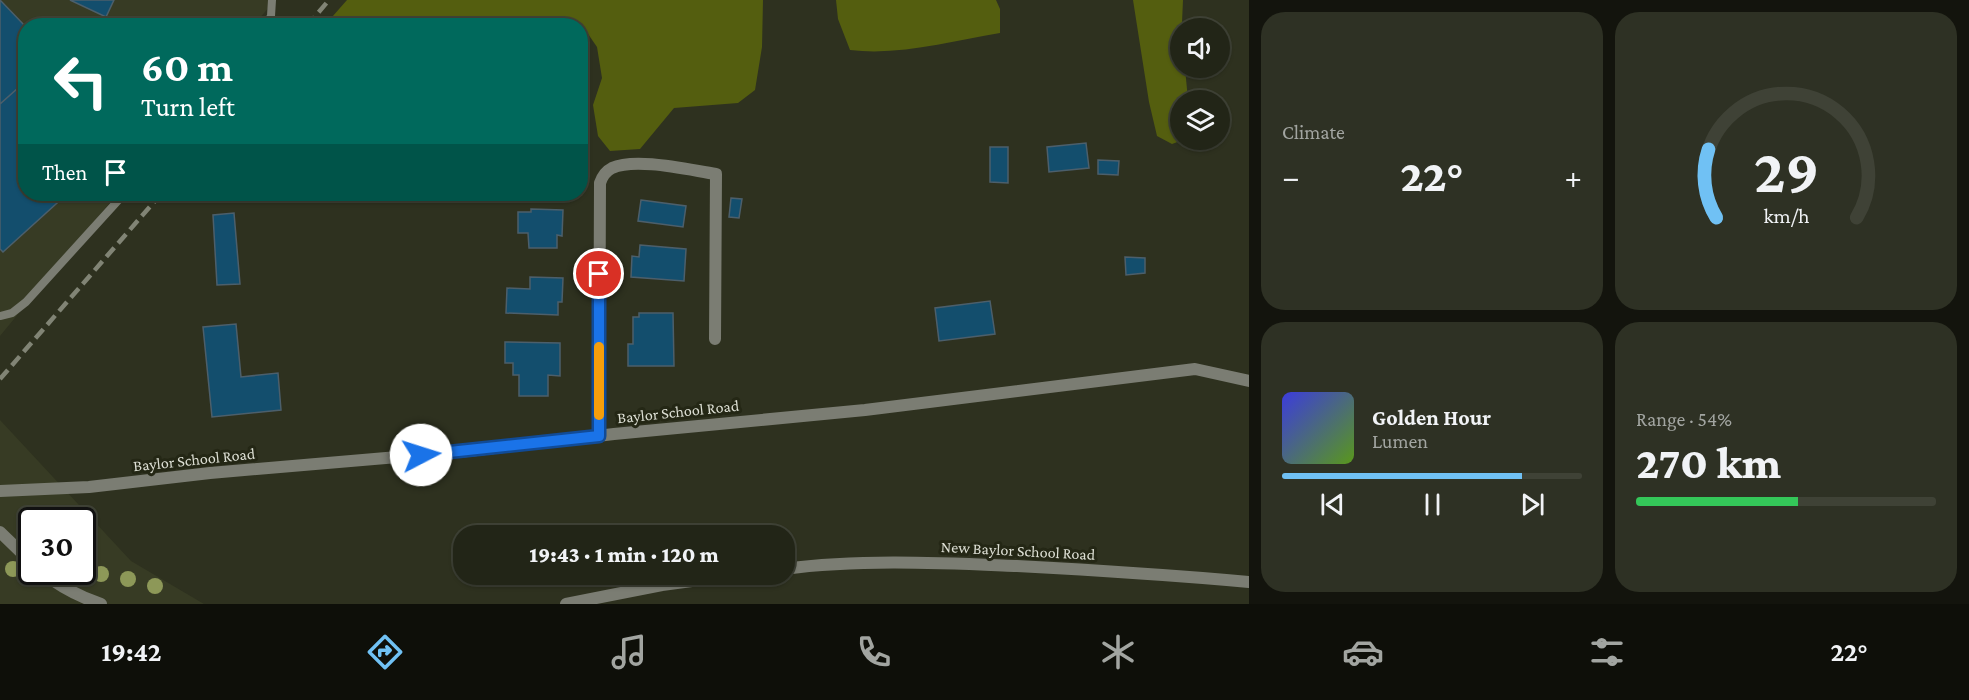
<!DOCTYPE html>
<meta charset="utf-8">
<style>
body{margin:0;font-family:"Crimson Pro",serif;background:#2e3124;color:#f1f3f6;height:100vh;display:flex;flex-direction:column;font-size:22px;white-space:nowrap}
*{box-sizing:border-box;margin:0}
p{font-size:20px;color:#a2a5a1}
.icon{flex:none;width:33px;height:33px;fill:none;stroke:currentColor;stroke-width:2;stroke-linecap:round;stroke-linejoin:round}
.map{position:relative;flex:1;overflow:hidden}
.sheet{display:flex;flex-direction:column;gap:12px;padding:12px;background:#13140d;width:720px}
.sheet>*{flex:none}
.banner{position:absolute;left:18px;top:18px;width:570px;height:183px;border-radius:24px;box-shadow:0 2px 4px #0004,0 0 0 2px #3f4236;background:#00695c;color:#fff;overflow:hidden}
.controls{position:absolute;left:1170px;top:18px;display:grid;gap:12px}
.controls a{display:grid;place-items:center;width:60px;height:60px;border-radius:50%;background:#222517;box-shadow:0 2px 4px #0004,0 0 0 2px #3f4236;font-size:30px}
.speed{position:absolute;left:18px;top:507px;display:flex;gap:12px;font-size:30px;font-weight:700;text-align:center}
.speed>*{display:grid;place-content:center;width:78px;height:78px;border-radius:50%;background:#222517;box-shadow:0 2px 4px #0004,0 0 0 2px #3f4236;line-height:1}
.speed .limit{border:3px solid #111;border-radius:9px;background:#fff;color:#111}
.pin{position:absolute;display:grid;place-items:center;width:51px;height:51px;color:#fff;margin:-26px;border:3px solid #fff;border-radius:50%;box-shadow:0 2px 6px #0007}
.me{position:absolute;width:66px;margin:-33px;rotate:85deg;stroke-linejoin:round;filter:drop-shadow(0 0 4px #0008)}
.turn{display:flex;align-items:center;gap:21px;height:126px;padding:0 24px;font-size:27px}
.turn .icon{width:78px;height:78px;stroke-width:2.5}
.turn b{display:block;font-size:42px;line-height:51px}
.then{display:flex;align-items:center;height:57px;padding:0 24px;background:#0003;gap:12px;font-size:22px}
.big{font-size:45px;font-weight:800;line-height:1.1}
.sheet .tile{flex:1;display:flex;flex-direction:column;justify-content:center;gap:9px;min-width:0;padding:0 21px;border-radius:24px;background:#2e3124}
.sheet .dial{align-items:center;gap:0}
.dial svg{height:156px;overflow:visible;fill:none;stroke:#3f4236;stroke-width:7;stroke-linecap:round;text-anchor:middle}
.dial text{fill:#f1f3f6;stroke:none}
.song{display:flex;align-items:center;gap:18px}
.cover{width:72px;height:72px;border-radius:9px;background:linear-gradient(135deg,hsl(240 70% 55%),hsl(90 70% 35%))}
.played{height:6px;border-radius:3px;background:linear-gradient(90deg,#70c1f4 80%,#3f4236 80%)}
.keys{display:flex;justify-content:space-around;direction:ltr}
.heat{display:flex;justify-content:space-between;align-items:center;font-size:33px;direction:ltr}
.charge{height:9px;border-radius:4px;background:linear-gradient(90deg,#34c759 54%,#3f4236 0)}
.sheet .tiles{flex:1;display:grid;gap:12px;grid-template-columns:repeat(2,1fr)}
.trip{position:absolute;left:453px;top:525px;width:342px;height:60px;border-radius:24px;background:#222517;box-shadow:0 2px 4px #0004,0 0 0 2px #3f4236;font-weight:800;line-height:60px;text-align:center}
.tab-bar{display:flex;height:96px;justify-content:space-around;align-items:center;background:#0e0f09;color:#a2a5a1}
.tab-bar .icon{width:42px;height:42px}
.tab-bar .on{color:#70c1f4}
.tab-bar b{font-size:27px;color:#f1f3f6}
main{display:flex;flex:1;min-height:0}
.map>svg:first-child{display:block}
.built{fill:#373b24;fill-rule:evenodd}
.forest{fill:#545e0f}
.building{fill:#134e6d;stroke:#4c5f6b;stroke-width:1.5}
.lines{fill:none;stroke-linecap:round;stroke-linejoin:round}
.service{stroke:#7b7d73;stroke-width:8}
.minor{stroke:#7b7d73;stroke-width:12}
.rail{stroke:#818475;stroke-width:4.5;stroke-dasharray:12 6;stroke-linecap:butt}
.tree{fill:#8d9858}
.route-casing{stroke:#114b97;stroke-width:15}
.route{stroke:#1a73e8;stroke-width:10}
.slow{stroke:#f59e0b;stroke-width:10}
.labels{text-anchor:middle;stroke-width:6;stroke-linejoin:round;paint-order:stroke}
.street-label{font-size:16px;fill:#dddfd4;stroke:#242715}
</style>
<main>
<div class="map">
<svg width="1249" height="604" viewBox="0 0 1249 604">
<rect width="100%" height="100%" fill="#2e311f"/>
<!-- built -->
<path class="built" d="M0,0H275L254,25L26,26V194H117L0,336Z
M0,420L131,561L204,604H0ZM32,520H82V572H32Z"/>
<!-- forest -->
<path class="forest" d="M347,0H763L762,47L755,90L738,103L674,108L640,149L610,151L598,136L593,105L602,78L597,47L586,31L581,28L580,26L541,17L477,26L325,25Z
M836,0H996L1000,9V33C951,41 900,56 850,50L838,19Z
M1133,0H1183L1180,68H1185L1188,100H1180V140H1183L1172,144L1157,136L1149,102Z"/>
<!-- building -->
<path class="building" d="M0,0L26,27V81L0,104Z
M70,0H114L106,17Z
M26,81V194H67L3,252L0,249V104Z
M1086,143L1089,168L1049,172L1047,147Z
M990,147H1008V183L990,182Z
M1098,160L1119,161L1118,175L1098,174Z
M731,198L742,199L739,218L729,217Z
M641,200L686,206L683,227L638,221Z
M531,209L563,210L562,236L557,235V248H529L528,233H518V212H531Z
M234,213L240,284L217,285L213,215Z
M640,245L686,249L684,281L631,277L632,256L639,257Z
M1125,257L1145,258V273L1126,275Z
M530,277L563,278L562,302H558V315L506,313L507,288L530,289Z
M990,301L995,334L939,341L935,308Z
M639,313H673L674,366H628V344H633V317H639Z
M236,324L241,377L278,373L281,410L212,417L203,327Z
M505,342L560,343V376L548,375V396H519V375H513V363H505Z"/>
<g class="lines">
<!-- service -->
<path class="service" d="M265,26L271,16L272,0
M0,316L12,313L26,302L124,194"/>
<!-- minor -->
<path class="minor" d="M599,436L600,183C602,177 606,171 612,168C636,157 689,170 716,174L715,339
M0,491L89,487L210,473L468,451L614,434L865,410L1195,369L1249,381
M0,532L32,563
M784,569C861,559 940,563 1017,566C1094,570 1172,575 1249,582
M42,572C58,585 80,597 101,604
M566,604L662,585L744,574"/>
<!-- rail -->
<path class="rail" d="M307,26L329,0
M0,379L161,194"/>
</g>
<!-- trees -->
<g class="tree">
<circle cx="13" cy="569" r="8"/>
<circle cx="101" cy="574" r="8"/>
<circle cx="128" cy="579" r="8"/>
<circle cx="155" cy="586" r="8"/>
</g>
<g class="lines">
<!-- route casing -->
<g class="route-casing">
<path id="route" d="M421,455L599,436V274"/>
</g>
<!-- route -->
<use href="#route" class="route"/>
<!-- slow -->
<path class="slow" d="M599,415V347"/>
</g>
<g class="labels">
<!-- street labels -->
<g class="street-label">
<text transform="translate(678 411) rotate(-6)" y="6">Baylor School Road</text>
<text transform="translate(194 459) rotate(-6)" y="6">Baylor School Road</text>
<text transform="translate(1018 550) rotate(3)" y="6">New Baylor School Road</text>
</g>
</g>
</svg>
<div class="controls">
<a><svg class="icon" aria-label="sound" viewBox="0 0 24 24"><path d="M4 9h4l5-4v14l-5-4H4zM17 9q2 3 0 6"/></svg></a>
<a><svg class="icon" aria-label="layers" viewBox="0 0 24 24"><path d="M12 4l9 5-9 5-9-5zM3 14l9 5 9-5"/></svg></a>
</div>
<div class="speed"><div class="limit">30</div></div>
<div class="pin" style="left:599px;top:274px;background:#d93025"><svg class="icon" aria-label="arrive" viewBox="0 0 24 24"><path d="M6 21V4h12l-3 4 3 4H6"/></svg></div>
<svg class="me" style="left:421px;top:455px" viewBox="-20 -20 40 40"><circle r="19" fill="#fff"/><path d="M0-13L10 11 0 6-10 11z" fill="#1a73e8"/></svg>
<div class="trip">19:43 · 1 min · 120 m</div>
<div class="banner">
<div class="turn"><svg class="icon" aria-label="left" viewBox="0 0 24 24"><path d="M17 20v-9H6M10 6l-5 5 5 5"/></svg><div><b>60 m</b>Turn left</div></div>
<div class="then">Then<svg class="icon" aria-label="arrive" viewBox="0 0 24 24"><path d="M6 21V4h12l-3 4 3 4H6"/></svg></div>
</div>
</div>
<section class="sheet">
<div class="tiles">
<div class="tile"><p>Climate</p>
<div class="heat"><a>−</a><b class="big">22°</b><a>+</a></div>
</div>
<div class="tile dial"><svg viewBox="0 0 100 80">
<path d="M14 69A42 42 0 1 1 86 69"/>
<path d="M14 69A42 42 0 0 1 10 34" stroke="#70c1f4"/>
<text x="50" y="56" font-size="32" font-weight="700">29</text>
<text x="50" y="72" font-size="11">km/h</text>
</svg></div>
<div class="tile">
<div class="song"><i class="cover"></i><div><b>Golden Hour</b><p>Lumen</p></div></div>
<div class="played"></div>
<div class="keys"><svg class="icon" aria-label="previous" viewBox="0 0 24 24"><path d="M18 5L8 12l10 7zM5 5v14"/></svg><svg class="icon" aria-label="pause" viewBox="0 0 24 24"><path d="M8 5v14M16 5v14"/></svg><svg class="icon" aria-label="next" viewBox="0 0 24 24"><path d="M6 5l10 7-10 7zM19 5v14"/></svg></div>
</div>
<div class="tile"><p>Range · 54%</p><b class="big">270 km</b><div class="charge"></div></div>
</div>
</section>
</main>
<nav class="tab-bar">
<b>19:42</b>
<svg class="icon on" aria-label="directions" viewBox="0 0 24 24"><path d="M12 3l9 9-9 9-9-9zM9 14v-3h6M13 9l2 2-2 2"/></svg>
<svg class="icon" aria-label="music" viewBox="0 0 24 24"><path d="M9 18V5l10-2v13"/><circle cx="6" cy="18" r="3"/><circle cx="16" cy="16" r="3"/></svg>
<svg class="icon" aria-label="phone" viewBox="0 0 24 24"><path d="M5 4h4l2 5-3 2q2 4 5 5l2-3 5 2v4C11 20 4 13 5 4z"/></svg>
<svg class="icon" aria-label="climate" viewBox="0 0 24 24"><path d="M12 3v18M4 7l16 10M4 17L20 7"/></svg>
<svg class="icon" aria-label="car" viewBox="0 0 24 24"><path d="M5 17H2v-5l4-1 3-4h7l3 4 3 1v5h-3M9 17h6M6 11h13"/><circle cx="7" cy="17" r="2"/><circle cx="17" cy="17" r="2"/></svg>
<svg class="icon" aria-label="filters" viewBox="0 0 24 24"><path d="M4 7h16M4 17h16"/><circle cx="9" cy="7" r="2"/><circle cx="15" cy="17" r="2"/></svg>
<b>22°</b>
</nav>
